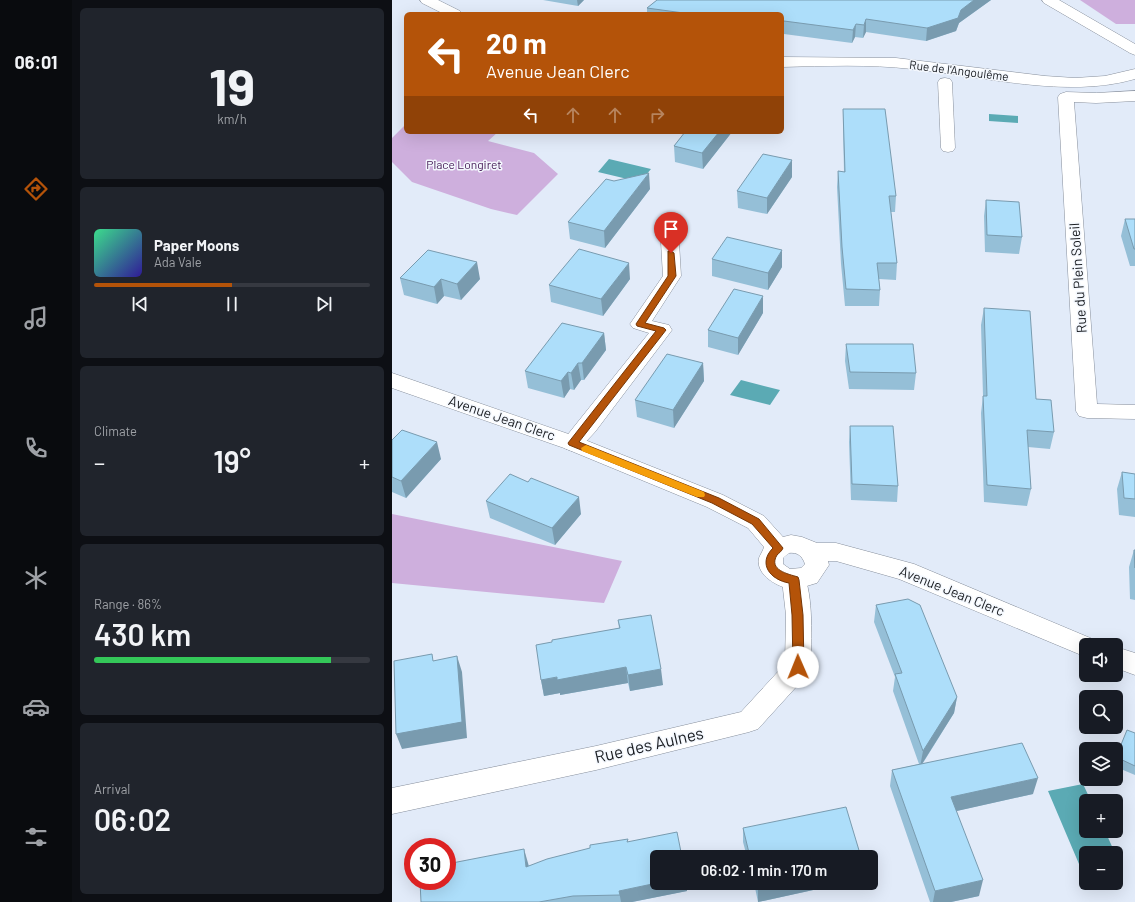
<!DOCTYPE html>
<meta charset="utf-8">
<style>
body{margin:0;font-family:Barlow,sans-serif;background:#20242c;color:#f1f3f6;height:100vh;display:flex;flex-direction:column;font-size:15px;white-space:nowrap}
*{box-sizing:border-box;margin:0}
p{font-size:13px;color:#9ea1a6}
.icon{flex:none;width:22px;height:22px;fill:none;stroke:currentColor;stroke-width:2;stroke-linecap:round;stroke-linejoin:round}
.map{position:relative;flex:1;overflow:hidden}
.drawer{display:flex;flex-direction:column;gap:8px;padding:8px;background:#0d0f14;width:320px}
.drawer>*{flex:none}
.guide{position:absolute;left:12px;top:12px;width:380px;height:122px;border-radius:6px;box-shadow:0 4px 16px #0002;background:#b45309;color:#fff;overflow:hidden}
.buttons{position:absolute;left:687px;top:638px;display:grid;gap:8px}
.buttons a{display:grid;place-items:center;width:44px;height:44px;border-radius:6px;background:#171b24;box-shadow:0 4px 16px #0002;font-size:20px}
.speed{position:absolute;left:12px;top:838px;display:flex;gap:8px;font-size:20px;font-weight:700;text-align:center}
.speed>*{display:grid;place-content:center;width:52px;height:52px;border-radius:50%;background:#171b24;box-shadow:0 4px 16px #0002;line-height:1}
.speed .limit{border:6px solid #d22;background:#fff;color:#111}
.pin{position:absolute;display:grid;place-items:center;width:34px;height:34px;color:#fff;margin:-41px -17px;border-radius:50% 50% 50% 0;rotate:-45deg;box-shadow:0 0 4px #0007}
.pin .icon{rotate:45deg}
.me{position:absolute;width:44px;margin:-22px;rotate:359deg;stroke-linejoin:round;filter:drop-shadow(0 0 3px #0008)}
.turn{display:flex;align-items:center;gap:14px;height:84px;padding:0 16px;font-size:18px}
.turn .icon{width:52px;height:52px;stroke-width:2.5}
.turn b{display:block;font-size:28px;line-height:34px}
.lanes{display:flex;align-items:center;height:38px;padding:0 16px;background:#0003;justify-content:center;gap:20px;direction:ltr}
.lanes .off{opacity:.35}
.big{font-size:30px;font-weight:600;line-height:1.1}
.drawer .tile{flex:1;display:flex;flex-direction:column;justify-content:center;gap:6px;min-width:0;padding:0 14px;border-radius:6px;background:#20242c}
.drawer .dial{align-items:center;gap:0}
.dial b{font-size:52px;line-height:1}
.song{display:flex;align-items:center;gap:12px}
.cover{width:48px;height:48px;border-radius:6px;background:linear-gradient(135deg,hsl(150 70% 55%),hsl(250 70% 35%))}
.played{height:4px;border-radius:2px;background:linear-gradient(90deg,#b45309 50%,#363941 50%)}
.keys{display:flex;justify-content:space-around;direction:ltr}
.heat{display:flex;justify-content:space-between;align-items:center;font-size:22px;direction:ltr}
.charge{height:6px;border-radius:3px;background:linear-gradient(90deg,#34c759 86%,#363941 0)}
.trip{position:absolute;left:258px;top:850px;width:228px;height:40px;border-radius:6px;background:#171b24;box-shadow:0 4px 16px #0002;font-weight:600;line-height:40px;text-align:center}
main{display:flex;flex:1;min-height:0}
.menu{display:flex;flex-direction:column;width:72px;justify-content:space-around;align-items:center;background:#090b0e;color:#9ea1a6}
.menu .icon{width:28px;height:28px}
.menu .current{color:#b45309}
.menu b{font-size:18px;color:#f1f3f6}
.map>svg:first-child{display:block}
.green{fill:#ceafdd}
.water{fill:#5baab4}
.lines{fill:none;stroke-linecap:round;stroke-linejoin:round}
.lane-casing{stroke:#878f9c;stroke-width:1}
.street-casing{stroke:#878f9c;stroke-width:1}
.secondary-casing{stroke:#878f9c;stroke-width:1}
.lane{fill:#fff;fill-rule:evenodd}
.street{fill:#fff;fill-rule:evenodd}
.secondary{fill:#fff;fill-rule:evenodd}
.wall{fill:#95bfd7}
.shaded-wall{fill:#799baf}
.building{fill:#addefa;stroke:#799baf}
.route{fill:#b45309;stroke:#753606}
.slow{fill:#f59e0b}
.labels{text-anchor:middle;stroke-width:3;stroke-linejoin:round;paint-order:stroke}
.far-street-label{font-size:12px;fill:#191c21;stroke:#f4f8fe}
.far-park-label{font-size:12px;fill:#431854;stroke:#f4f8fe}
.street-label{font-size:14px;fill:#191c21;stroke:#f4f8fe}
.near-street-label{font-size:17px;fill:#191c21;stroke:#f4f8fe}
</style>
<main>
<nav class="menu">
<b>06:01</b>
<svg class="icon current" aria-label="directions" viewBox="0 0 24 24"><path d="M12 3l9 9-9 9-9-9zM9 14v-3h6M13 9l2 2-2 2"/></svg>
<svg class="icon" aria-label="music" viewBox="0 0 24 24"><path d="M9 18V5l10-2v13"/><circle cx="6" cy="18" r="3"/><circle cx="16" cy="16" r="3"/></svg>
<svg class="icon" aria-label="phone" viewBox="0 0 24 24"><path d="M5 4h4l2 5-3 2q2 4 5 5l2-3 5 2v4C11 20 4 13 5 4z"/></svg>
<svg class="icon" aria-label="climate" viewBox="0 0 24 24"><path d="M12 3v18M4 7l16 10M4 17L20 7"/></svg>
<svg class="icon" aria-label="car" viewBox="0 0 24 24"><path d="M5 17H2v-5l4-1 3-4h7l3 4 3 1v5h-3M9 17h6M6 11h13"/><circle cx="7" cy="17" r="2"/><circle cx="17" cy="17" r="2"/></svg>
<svg class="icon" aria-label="filters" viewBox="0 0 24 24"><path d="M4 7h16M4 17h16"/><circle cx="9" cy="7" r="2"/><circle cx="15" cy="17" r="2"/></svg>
</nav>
<section class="drawer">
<div class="tile dial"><b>19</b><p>km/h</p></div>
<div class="tile">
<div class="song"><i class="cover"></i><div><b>Paper Moons</b><p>Ada Vale</p></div></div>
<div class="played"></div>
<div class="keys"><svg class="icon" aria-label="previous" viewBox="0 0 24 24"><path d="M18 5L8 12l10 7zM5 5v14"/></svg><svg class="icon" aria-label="pause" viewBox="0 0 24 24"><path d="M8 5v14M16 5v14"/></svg><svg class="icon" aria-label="next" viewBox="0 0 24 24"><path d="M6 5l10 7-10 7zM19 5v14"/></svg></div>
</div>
<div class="tile"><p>Climate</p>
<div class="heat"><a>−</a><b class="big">19°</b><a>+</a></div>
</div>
<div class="tile"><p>Range · 86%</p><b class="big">430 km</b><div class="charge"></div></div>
<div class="tile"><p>Arrival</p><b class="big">06:02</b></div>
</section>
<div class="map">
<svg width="743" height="902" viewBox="0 0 743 902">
<rect width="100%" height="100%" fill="#e2ebf9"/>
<!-- green -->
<path class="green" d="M688,0H743V24H724Z
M14,124V132H106L96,141L142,153L166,174L125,215L99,209L20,182L0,162V138Z
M0,514L230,561L212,603L0,583Z"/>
<!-- water -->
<path class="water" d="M597,114L626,116V123L597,121Z
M217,159L259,169L248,182L206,172Z
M349,380L388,390L378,405L338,395Z
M691,784L699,801H694V831H713L723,853H694V863L687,864L656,791Z"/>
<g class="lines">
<!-- lane casing -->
<g class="lane-casing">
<path id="lane" d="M553,78L558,79L560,82L563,148L561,151L556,152L551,151L549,148L546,82L548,79Z"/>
</g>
<!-- street casing -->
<g class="street-casing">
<path id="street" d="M28,0H46L68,11L70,14H52L30,3Z
M390,57L504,58L653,76L683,78L713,76L743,69V79C675,99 591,76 520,69C477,64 433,66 390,67Z
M743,91V101L704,103L682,102L705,404L743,405V419L695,418L687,416L684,411L666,97L668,94L674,92L704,93Z
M278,236L285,238L287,242L289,276L260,321L277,325L280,330L203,432L188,448L180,451L172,448L169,443L257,333L241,328L238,324L271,276L269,242L271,238Z
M402,571L411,573C422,595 419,642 419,667L415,675L366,729L357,732L204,770L0,814V788L204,746L349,712L393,664L394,615L390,580L393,573Z"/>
</g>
<!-- secondary casing -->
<g class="secondary-casing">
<path id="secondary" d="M650,0H667L743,44V55L738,53L652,3Z
M0,373L188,438L331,495L372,516L391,537L399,535L410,537L425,543H444L522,564L703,640L706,645H694V657L507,579L444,561H436L437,565L425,583C417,585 408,589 400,589C387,588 363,575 367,558C368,555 371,551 372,547L356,528L315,507L172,448L0,388ZM397,553C406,552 410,556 413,564L409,568L398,569L391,564V558Z
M724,647L743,653V675L724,668Z"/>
</g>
<!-- lane -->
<use href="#lane" class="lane"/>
<!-- street -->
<use href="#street" class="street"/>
<!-- secondary -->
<use href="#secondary" class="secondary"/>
</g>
<!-- wall -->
<path class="wall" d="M151,0H192L186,6Z
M265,0H599L567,23L564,31L534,41L474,32L471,38L463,37L460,43L392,34L391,37H390V14H255V8Z
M451,109L504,196L503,212H499L505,263L504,280L487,279L488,290L487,306H453L449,264L445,187L446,171L452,172L451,125Z
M293,132H340L311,169L283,162L282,146Z
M400,177L375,214L346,208L345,191Z
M258,189L213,248L178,239L176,222Z
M594,200L630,237L627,254L593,252L592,216Z
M733,219H743V266H738L729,236Z
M320,259L390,267L376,290L320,276Z
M8,278L88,279L69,300L52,296L45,304L12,295Z
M238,279L211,316L159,302L157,285Z
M592,308L662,432L658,449L636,447L639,489L635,506L592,502L589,413L591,396L589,325Z
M371,313L346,355L316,347V330Z
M212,333L214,350L192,380H189L182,390L178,389L172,398L136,388L133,371Z
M454,344L524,373L522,390L457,389L453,361Z
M311,363L312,381L282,428L245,417L243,400Z
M458,426L506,486L505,502L459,500L457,442Z
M0,440L49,459L14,498L0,492Z
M730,472L743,474V517L727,515L725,489Z
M136,482L189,514L163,545L98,518L94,501Z
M742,550H743V600L738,599L737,567Z
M484,605L565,697L562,713L531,763L641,794L564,811L587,896L559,902H538L498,786L500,770L527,764L501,691L503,677L482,622Z
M226,620L271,685L238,691L236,683L168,695V693L152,696L149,680L160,642L227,628Z
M743,733V775L724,767V757Z
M351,828L469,857H355L351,842Z
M236,842L295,891L240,902H29L136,863L137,866Z
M362,883H453L366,902Z"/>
<!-- shaded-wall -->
<path class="shaded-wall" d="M185,0H192L186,6Z
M582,0H599L567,23L564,31L534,41L535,28L569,10Z
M474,19V32L471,38L472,25Z
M392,21V34L391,37V24Z
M464,24L463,37L460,43L461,30Z
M327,132H340L311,169L310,153Z
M400,160V177L375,214V198Z
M257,173L258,189L213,248L212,231Z
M390,250V267L376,290V273Z
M85,262L88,279L69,300L65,284Z
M237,263L238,279L211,316L209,299Z
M49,279L52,296L45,304L42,287Z
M371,296V313L346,355V338Z
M212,333L214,350L192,380L190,363Z
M186,363L189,380L182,390L179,373Z
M311,363L312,381L282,428L281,410Z
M176,372L178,389L172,398L169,381Z
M45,442L49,459L14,498L9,481Z
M187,497L189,514L163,545L160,528Z
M65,656L70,672L75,738L10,749L4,734Z
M234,667L236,683L168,695V693L152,696L149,680Z
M269,669L271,685L238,691L236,675Z
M565,697L562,713L528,767L531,751Z
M646,778L641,794L556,813L559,797Z
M132,849L136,863L138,881L134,867Z
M591,880L587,896L559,902H541L543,891Z
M265,883H295V891L240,902H229L227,891Z
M393,883H453L366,902V889Z"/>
<!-- building -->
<path class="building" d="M265,0H582L569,10L566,18L535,28L474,19L472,25L464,24L461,30L392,21L391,24H390V14H299L255,8Z
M451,109H493L504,196H497L505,263H485L488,290L454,289L450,247L446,171L453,172Z
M293,132H327L310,153L282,146Z
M371,154L400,160L375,198L345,191Z
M257,173L212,231L176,222L214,179L222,181Z
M594,200L627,202L630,237L595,235Z
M733,219H743V249H742Z
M335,237L390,250L376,273L320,259Z
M187,249L237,263L209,299L157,285Z
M36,250L85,262L65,284L49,279L42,287L8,278Z
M342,289L371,296L346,338L316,330Z
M592,308L638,311L644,399L659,400L662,432L635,430L639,489L595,485L591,396H595Z
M170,323L212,333L190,363H186L179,373L176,372L169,381L133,371Z
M454,344H521L524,373L458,372Z
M275,354L311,363L281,410L243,400Z
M458,426H501L506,486L460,484Z
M10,430L45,442L9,481L0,477V440Z
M730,472L743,474V499L732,498Z
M118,474L136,482L139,478L187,497L160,528L94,501Z
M742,550H743V568Z
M516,599L528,605L565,697L531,751L503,674L510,673L484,605Z
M259,615L269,669L236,675L234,667L165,680V677L149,680L144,645L160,642V640L228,628L226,620Z
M40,654L41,661L65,656L70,722L4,734L2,661Z
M735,730L743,733V766L724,757Z
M630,743L646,778L559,797L591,880L543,891L500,770Z
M454,807L469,857H358L351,828Z
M285,832L290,857H265V883L227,891L228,895L181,896L147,902H29L28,881H55V864L132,849L134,867L155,859L198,848V845L236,839L235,842Z
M365,883H393L366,889Z"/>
<!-- route -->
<path class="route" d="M276,251H279L282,253L284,276L253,323L272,328L274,330L187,442L327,498L367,519L391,548C390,551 387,553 385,555C376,570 396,574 406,577L407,580L411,615L412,667L410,671L406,672L403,671L401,667L400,615L397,583C379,580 365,564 381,548L360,524L320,503L177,445L176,443L264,331L245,326L244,324L276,276Z"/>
<!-- slow -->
<path class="slow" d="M194,445L312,492L313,495L312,497H305L190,451L189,448Z"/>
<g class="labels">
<!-- far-street labels -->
<g class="far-street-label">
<text transform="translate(567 71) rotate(7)" y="4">Rue de l'Angoulême</text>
</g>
<!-- far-park labels -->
<g class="far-park-label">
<text x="72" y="169">Place Longiret</text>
</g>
<!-- street labels -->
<g class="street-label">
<text transform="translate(686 278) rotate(-94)" y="5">Rue du Plein Soleil</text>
<text transform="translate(110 418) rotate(19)" y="5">Avenue Jean Clerc</text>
<text transform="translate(560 591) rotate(22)" y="5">Avenue Jean Clerc</text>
</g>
<!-- near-street labels -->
<g class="near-street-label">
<text transform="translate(257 745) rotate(-13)" y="6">Rue des Aulnes</text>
</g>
</g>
</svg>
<div class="buttons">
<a><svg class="icon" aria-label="sound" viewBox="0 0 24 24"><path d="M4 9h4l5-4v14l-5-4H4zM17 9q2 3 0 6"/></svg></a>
<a><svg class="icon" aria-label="search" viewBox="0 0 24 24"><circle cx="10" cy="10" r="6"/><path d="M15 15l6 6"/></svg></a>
<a><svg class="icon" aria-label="layers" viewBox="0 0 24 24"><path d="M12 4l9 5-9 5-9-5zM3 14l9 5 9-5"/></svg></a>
<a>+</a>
<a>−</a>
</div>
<div class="speed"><div class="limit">30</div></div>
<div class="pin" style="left:279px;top:253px;background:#d93025"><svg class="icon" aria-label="arrive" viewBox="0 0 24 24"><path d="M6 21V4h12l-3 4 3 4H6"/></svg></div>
<svg class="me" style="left:406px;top:667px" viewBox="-20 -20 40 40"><circle r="19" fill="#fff"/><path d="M0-13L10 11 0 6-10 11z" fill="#b45309"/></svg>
<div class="trip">06:02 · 1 min · 170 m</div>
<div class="guide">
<div class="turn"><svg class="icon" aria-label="left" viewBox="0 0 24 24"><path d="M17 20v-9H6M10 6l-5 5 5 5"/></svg><div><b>20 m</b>Avenue Jean Clerc</div></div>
<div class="lanes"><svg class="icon" aria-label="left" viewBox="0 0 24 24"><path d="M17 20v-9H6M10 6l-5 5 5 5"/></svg><svg class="icon off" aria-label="ahead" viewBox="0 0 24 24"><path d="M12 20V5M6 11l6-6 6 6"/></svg><svg class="icon off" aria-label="ahead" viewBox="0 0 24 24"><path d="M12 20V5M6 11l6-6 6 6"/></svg><svg class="icon off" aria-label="right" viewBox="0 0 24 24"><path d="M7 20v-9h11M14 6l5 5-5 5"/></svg></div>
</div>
</div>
</main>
